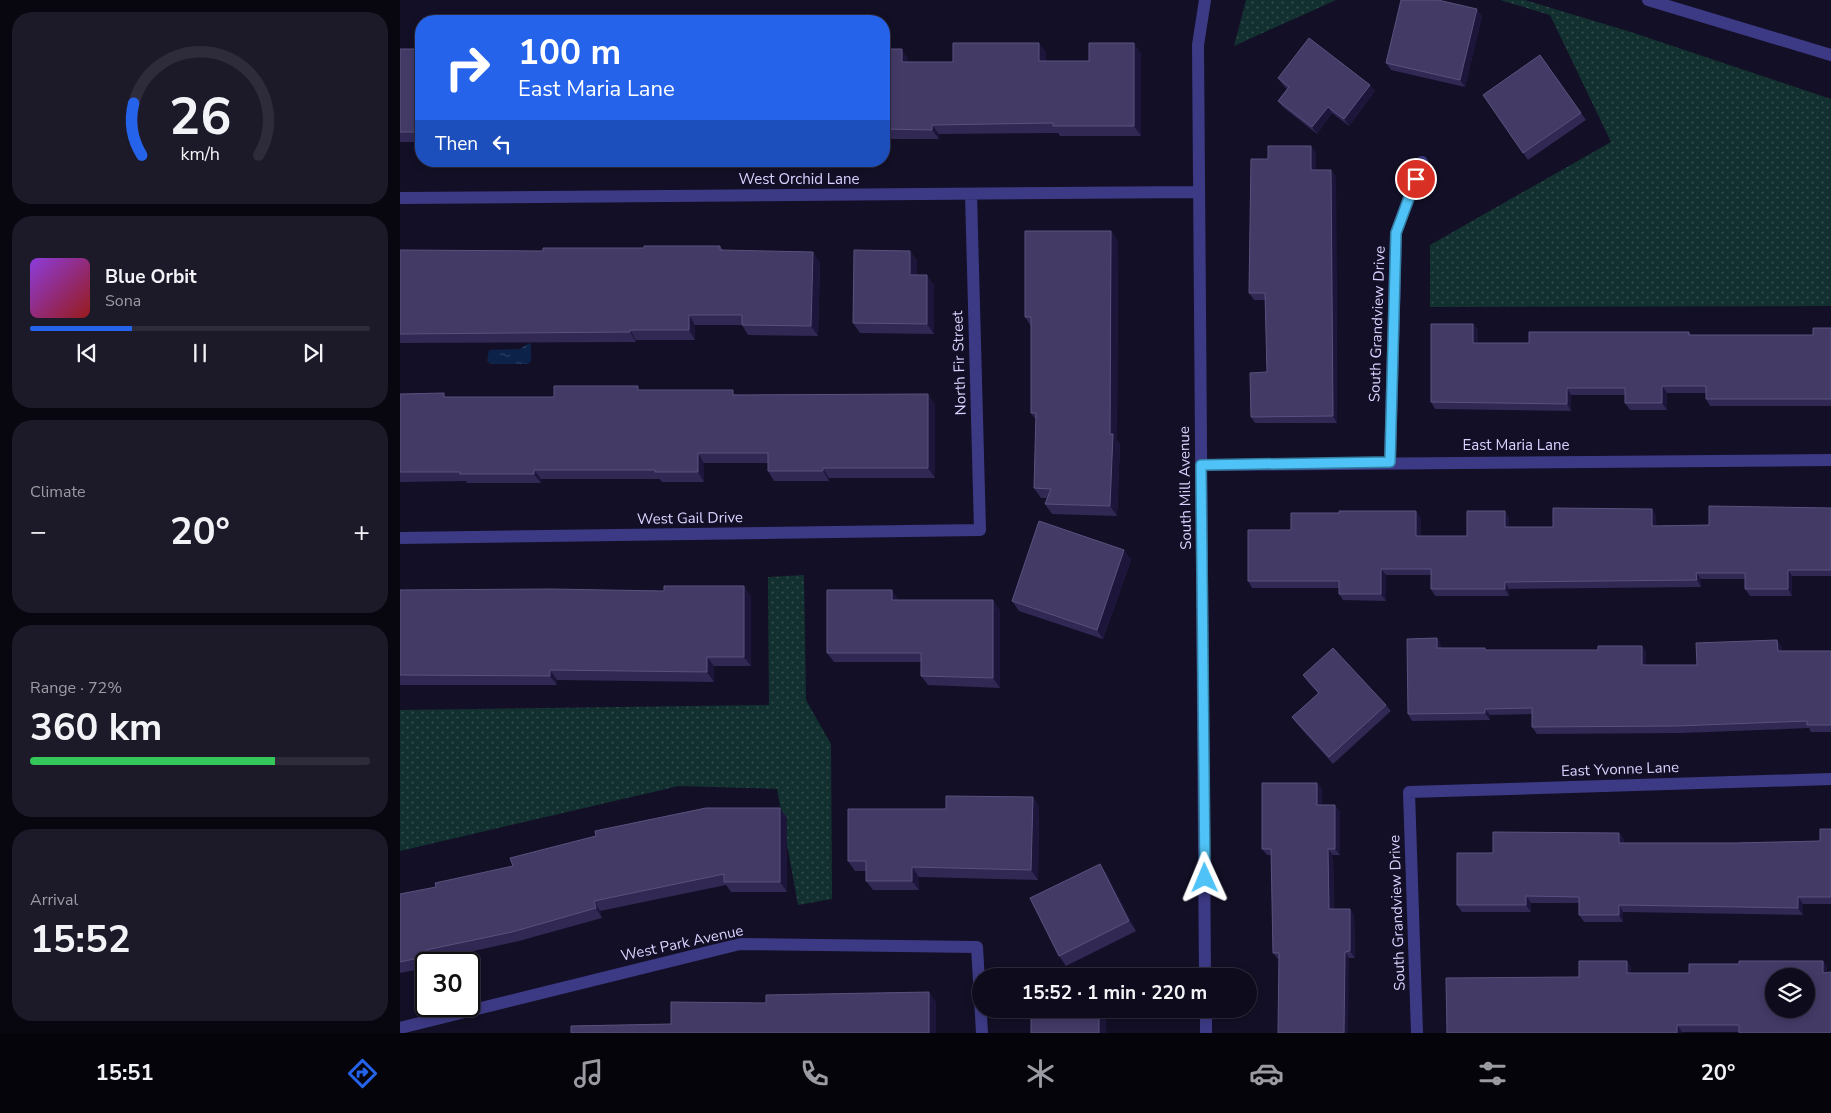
<!DOCTYPE html>
<meta charset="utf-8">
<style>
body{margin:0;font-family:"Nunito Sans",sans-serif;background:#1c1929;color:#f1f3f6;height:100vh;display:flex;flex-direction:column;font-size:19px;white-space:nowrap}
*{box-sizing:border-box;margin:0}
p{font-size:16px;color:#9b9ba3}
.icon{flex:none;width:28px;height:28px;fill:none;stroke:currentColor;stroke-width:2;stroke-linecap:round;stroke-linejoin:round}
.map{position:relative;flex:1;overflow:hidden}
.drawer{display:flex;flex-direction:column;gap:12px;padding:12px;background:#08060f;width:400px}
.drawer>*{flex:none}
.guide{position:absolute;left:15px;top:15px;width:475px;height:152px;border-radius:20px;box-shadow:0 2px 8px #0003,0 0 0 1px #2e2b3b;background:#2563eb;color:#fff;overflow:hidden}
.controls{position:absolute;left:1365px;top:968px;display:grid;gap:10px}
.controls a{display:grid;place-items:center;width:50px;height:50px;border-radius:50%;background:#0e0b1c;box-shadow:0 2px 8px #0003,0 0 0 1px #2e2b3b;font-size:25px}
.speed{position:absolute;left:15px;top:952px;display:flex;gap:10px;font-size:25px;font-weight:700;text-align:center}
.speed>*{display:grid;place-content:center;width:65px;height:65px;border-radius:50%;background:#0e0b1c;box-shadow:0 2px 8px #0003,0 0 0 1px #2e2b3b;line-height:1}
.speed .limit{border:2px solid #111;border-radius:8px;background:#fff;color:#111}
.pin{position:absolute;display:grid;place-items:center;width:42px;height:42px;color:#fff;margin:-21px;border:2px solid #fff;border-radius:50%;box-shadow:0 1px 5px #0007}
.me{position:absolute;width:55px;margin:-28px;rotate:359deg;stroke-linejoin:round;filter:drop-shadow(0 0 4px #0008)}
.turn{display:flex;align-items:center;gap:18px;height:105px;padding:0 20px;font-size:22px}
.turn .icon{width:65px;height:65px;stroke-width:2.5}
.turn b{display:block;font-size:35px;line-height:42px}
.then{display:flex;align-items:center;height:48px;padding:0 20px;background:#0003;gap:10px;font-size:19px}
.big{font-size:38px;font-weight:700;line-height:1.1}
.drawer .tile{flex:1;display:flex;flex-direction:column;justify-content:center;gap:8px;min-width:0;padding:0 18px;border-radius:20px;background:#1c1929}
.drawer .dial{align-items:center;gap:0}
.dial svg{height:130px;overflow:visible;fill:none;stroke:#2e2b3b;stroke-width:7;stroke-linecap:round;text-anchor:middle}
.dial text{fill:#f1f3f6;stroke:none}
.song{display:flex;align-items:center;gap:15px}
.cover{width:60px;height:60px;border-radius:8px;background:linear-gradient(135deg,hsl(270 70% 55%),hsl(0 70% 35%))}
.played{height:5px;border-radius:2px;background:linear-gradient(90deg,#2563eb 30%,#2e2b3b 30%)}
.keys{display:flex;justify-content:space-around;direction:ltr}
.heat{display:flex;justify-content:space-between;align-items:center;font-size:28px;direction:ltr}
.charge{height:8px;border-radius:4px;background:linear-gradient(90deg,#34c759 72%,#2e2b3b 0)}
.trip{position:absolute;left:572px;top:968px;width:285px;height:50px;border-radius:25px;background:#0e0b1c;box-shadow:0 2px 8px #0003,0 0 0 1px #2e2b3b;font-weight:700;line-height:50px;text-align:center}
.tabs{display:flex;height:80px;justify-content:space-around;align-items:center;background:#06040b;color:#9b9ba3}
.tabs .icon{width:35px;height:35px}
.tabs .on{color:#2563eb}
.tabs b{font-size:22px;color:#f1f3f6}
main{display:flex;flex:1;min-height:0}
.map>svg:first-child{display:block}
.park{fill:url(#park-dots)}
.water{fill:url(#water-ripples)}
.lines{fill:none;stroke-linecap:round;stroke-linejoin:round}
.minor{stroke:#3d3a85;stroke-width:12}
.wall{fill:#312854}
.shaded-wall{fill:#1d163a}
.building{fill:#433a66;stroke:#5a527e;fill-rule:evenodd}
.route-casing{stroke:#337fa1;stroke-width:12}
.route{stroke:#4fc3f7;stroke-width:9}
.labels{text-anchor:middle;stroke-width:5;stroke-linejoin:round;paint-order:stroke}
.street-label{font-size:15px;fill:#d9d4ff;stroke:#130f26}
</style>
<main>
<section class="drawer">
<div class="tile dial"><svg viewBox="0 0 100 80">
<path d="M14 69A42 42 0 1 1 86 69"/>
<path d="M14 69A42 42 0 0 1 9 37" stroke="#2563eb"/>
<text x="50" y="56" font-size="32" font-weight="700">26</text>
<text x="50" y="72" font-size="11">km/h</text>
</svg></div>
<div class="tile">
<div class="song"><i class="cover"></i><div><b>Blue Orbit</b><p>Sona</p></div></div>
<div class="played"></div>
<div class="keys"><svg class="icon" aria-label="previous" viewBox="0 0 24 24"><path d="M18 5L8 12l10 7zM5 5v14"/></svg><svg class="icon" aria-label="pause" viewBox="0 0 24 24"><path d="M8 5v14M16 5v14"/></svg><svg class="icon" aria-label="next" viewBox="0 0 24 24"><path d="M6 5l10 7-10 7zM19 5v14"/></svg></div>
</div>
<div class="tile"><p>Climate</p>
<div class="heat"><a>−</a><b class="big">20°</b><a>+</a></div>
</div>
<div class="tile"><p>Range · 72%</p><b class="big">360 km</b><div class="charge"></div></div>
<div class="tile"><p>Arrival</p><b class="big">15:52</b></div>
</section>
<div class="map">
<svg width="1431" height="1033" viewBox="0 0 1431 1033">
<defs>
<pattern id="park-dots" width="8" height="8" patternUnits="userSpaceOnUse" patternTransform="scale(1.25)"><rect width="8" height="8" fill="#12302f"/><path d="M2 2h.1M6 6h.1" fill="none" stroke="#344d4e" stroke-width="1.8" stroke-linecap="round"/></pattern>
<pattern id="water-ripples" width="26" height="14" patternUnits="userSpaceOnUse" patternTransform="scale(1.25)"><rect width="26" height="14" fill="#0c2248"/><path d="M2 4q2-2 4 0t4 0M15 11q2-2 4 0t4 0" fill="none" stroke="#2f4163"/></pattern>
</defs>
<rect width="100%" height="100%" fill="#130f26"/>
<!-- park -->
<path class="park" d="M846,0H936L834,46Z
M1100,0H1125L1234,33L1431,99V306L1030,307V245L1211,142L1150,15Z
M404,575L406,700L431,744L432,899L398,905L377,789L279,786L0,851V710L369,705L368,577Z"/>
<!-- water -->
<path class="water" d="M129,343L131,345V361L128,364H91L87,361L89,350L120,349Z"/>
<g class="lines">
<!-- minor -->
<path class="minor" d="M805,0L798,45L805,976
M1248,0L1431,55
M0,198L798,192
M990,462L996,233L1022,162
M801,465L1431,460
M0,538L580,530L571,194
M806,1009V1033
M0,1028L340,944L577,947L582,1033
M1017,1033L1009,792L1431,779"/>
</g>
<!-- wall -->
<path class="wall" d="M1082,16L1065,87L991,70L986,63Z
M0,49H21V142H0Z
M484,49L508,59V62H553L646,52V61H689L741,53V136H660L658,133L539,134V139H484Z
M1140,55L1186,120L1128,160L1083,95Z
M878,78L970,85L975,91L949,126L932,113L917,134L883,107L878,101L887,89L883,85Z
M911,146L916,153V170L936,176L937,423H855L851,417L867,372L865,300H854L849,293L868,159Z
M711,231L718,241L717,440L720,444L717,516L652,514L645,504L647,498H641L634,488L636,420L631,413V326L625,317Z
M320,246L323,250L420,262L418,336L348,335L342,325H295V340H236V342L0,343V250L143,251Z
M517,260V275L534,285V334L460,333L453,323Z
M1073,324L1078,330V343H1129L1289,332L1291,335H1413L1431,328V406H1310L1306,399V393H1267V410H1230L1225,403V395H1171V411L1035,409L1031,402Z
M241,390L535,404V478H429V481H374L368,471V463H304V482H262L260,479H141V483H67L66,481L0,482V394L47,397H154Z
M1431,508V576H1392V596H1350L1345,589V579H1301V587L1109,589V596H1035L1031,589V575H986V601L943,600L939,594V588H852L848,581L891,530L939,513L1021,518V536H1067L1105,511L1109,518V527H1153L1252,509L1256,515V526L1309,525Z
M724,550L731,560L703,639L619,611L612,601Z
M0,590L351,596V666H314V682L157,680V685H0Z
M499,600L600,610V688L528,685L521,676V662H434L427,653Z
M1037,638L1041,645V648H1085L1086,650H1198L1242,646L1246,652V665H1297L1382,647V651H1431V732H1411L1409,728L1281,733L1137,734L1132,727V714L1090,715V720L1012,721L1008,714Z
M903,675L986,705L991,711L933,764L897,724L892,717L918,693L908,682Z
M917,783L922,789V805H935L940,812V855H933L934,909H950L954,916L955,958L878,959L873,953L871,855H867L862,849Z
M633,797L639,807L638,880L519,877V890H473L466,881V871H455L448,861L546,809Z
M380,808L387,818V892H331L326,885L200,911L202,918L119,941L33,960L34,964H26V968L0,973V894L36,887Z
M1431,829V904H1403V915L1223,912V922H1184L1179,915V903H1131V912H1062L1057,905L1093,853L1219,833L1224,839V843H1334L1420,841Z
M700,864L706,873L736,931L666,966L659,956Z
M1227,961L1231,968V973H1289L1339,964L1423,961L1427,968L1339,1032H1282V1033H1047L1179,977Z"/>
<!-- shaded-wall -->
<path class="shaded-wall" d="M1077,9L1082,16L1065,87L1060,80Z
M639,43L646,52V71L639,61Z
M734,43L741,53V136L734,126Z
M502,49L508,59V72L502,62Z
M970,85L975,91L949,126L944,119Z
M928,107L932,113L917,134L912,127Z
M532,125L539,134V139L532,130Z
M911,146L916,153V176L911,170Z
M931,170L936,176L937,423L933,416Z
M711,231L718,241L717,440L720,444L717,516L710,506Z
M510,251L517,260V285L510,275Z
M413,252L420,262L418,336L411,326Z
M527,275L534,285V334L527,324Z
M289,315L295,325V340L289,330Z
M1073,324L1078,330V350L1073,343Z
M230,330L236,340V342L230,332Z
M1262,386L1267,393V410L1262,403Z
M1167,388L1171,395V411L1167,404Z
M528,394L535,404V478L528,468Z
M298,453L304,463V482L298,472Z
M423,468L429,478V481L423,471Z
M134,470L141,479V483L134,474Z
M1252,509L1256,515L1257,533L1252,526Z
M1016,511L1021,518V543L1016,536Z
M1105,511L1109,518V533L1105,527Z
M724,550L731,560L703,639L697,630Z
M981,569L986,575V601L981,594Z
M1388,570L1392,576V596L1388,589Z
M1296,573L1301,579V587L1297,580Z
M1105,582L1109,589V596L1105,589Z
M344,586L351,596V666L344,657Z
M492,590L499,600H492Z
M593,600L600,610V688L593,678Z
M1037,638L1041,645L1042,655L1037,648Z
M1377,640L1382,647V657L1378,651Z
M1242,646L1246,652V671L1242,665Z
M307,657L314,666V682L307,672Z
M150,670L157,680V685L150,676Z
M1085,709L1090,715V720L1085,713Z
M917,783L922,789V812L917,805Z
M633,797L639,807L638,880L631,870Z
M935,805L940,812V855L935,849Z
M380,808L387,818V892L380,882Z
M1219,833L1224,839V849L1219,843Z
M928,849L933,855L934,916L929,909Z
M700,864L706,873L736,931L729,921Z
M512,867L519,877V890L512,881Z
M1126,896L1131,903V912L1126,905Z
M1398,897L1403,904V915L1398,908Z
M194,901L200,911L202,918L196,908Z
M1219,905L1223,912V922L1219,915Z
M950,909L954,916L955,958L950,951Z
M26,950L33,960L34,964H33L28,956Z
M945,952L949,958L948,1033H944Z
M1227,961L1231,968V980L1227,973Z
M1423,961L1427,968V979L1423,973Z
M529,992L536,1002V1033H529Z
M699,1009H706V1033H699Z
M1277,1025L1282,1032V1033H1277Z"/>
<!-- building -->
<path class="building" d="M1001,0H1038L1077,9L1060,80L986,63Z
M909,38L970,85L944,119L928,107L912,127L878,101L889,87L878,78Z
M553,43H639V61H689V43H734V126H653V123L532,125V130L484,129V49H502V62H553Z
M0,49H21V132H0Z
M1140,55L1181,113L1123,153L1083,95Z
M868,146H911V170H931L933,416L851,417L850,373L867,372L865,293H849L851,159H868Z
M625,231H711L710,434H713L710,506L645,504L651,489L634,488L636,413H631V317H625Z
M244,246H320V250L413,252L411,326L342,325V315H289V330H230V332L0,334V250L143,251V248H244Z
M454,250L510,251V275H527V324L453,323Z
M1031,324H1073V343H1129V332H1289V335H1413V328H1431V399H1306V386H1262V403H1225V388H1167V404L1031,402Z
M154,386H238V390H333V395L528,394V468H423V471H368V453H298V472H255V470H134V474H60V472H0V394L44,393V397H154Z
M1309,506L1431,508V570H1388V589H1345V573H1296L1297,580L1105,582V589H1031V569H981V594H939V581H848V530H891V513H939V511H1016V536H1067V511H1105V527H1153V508L1252,509V526L1309,525Z
M639,521L724,550L697,630L612,601Z
M264,586H344V657H307V672L150,670V676L0,675V590L150,589L264,591Z
M427,590H492V600H593V678L521,676V653H427Z
M1037,638V648H1085V650H1198V646H1242V665H1297L1296,643L1377,640L1378,651H1431V725H1407V721L1276,726L1132,727V708L1085,709V713L1008,714L1007,639Z
M933,648L986,705L929,757L892,717L919,693L903,675Z
M862,783H917V805H935V849H928L929,909H950V951L945,952L944,1033H878L879,953H873L871,849H862Z
M546,796L633,797L631,870L512,867V881H466V861H448V809H546Z
M306,808H380V882H324V874L194,901L196,908L112,932L26,950L28,956L0,962V894L36,887L35,883L113,866L110,858L196,836L195,831Z
M1420,829H1431V897H1398V908L1219,905V915H1179V897L1126,896V905H1057V853H1093V832L1219,833V843H1334L1420,841Z
M700,864L729,921L659,956L630,898Z
M1179,961H1227V973H1289V964H1339V961H1423V973L1431,972V1033H1339V1025H1277V1033H1047L1046,978L1179,977ZM1374,976H1406V1009H1374Z
M529,992V1033H171V1026L271,1024V1002L366,1003V995Z
M631,1009H699V1033H631Z"/>
<g class="lines">
<!-- route casing -->
<g class="route-casing">
<path id="route" d="M805,878L801,465L990,462L996,233L1016,179"/>
</g>
<!-- route -->
<use href="#route" class="route"/>
</g>
<g class="labels">
<!-- street labels -->
<g class="street-label">
<text x="399" y="184">West Orchid Lane</text>
<text transform="translate(977 324) rotate(-88)" y="5">South Grandview Drive</text>
<text transform="translate(559 363) rotate(-92)" y="5">North Fir Street</text>
<text x="1116" y="450">East Maria Lane</text>
<text transform="translate(785 488) rotate(-91)" y="5">South Mill Avenue</text>
<text transform="translate(290 518) rotate(-1)" y="5">West Gail Drive</text>
<text transform="translate(1220 769) rotate(-2)" y="5">East Yvonne Lane</text>
<text transform="translate(997 913) rotate(-92)" y="5">South Grandview Drive</text>
<text transform="translate(282 943) rotate(-12)" y="5">West Park Avenue</text>
</g>
</g>
</svg>
<div class="controls">
<a><svg class="icon" aria-label="layers" viewBox="0 0 24 24"><path d="M12 4l9 5-9 5-9-5zM3 14l9 5 9-5"/></svg></a>
</div>
<div class="speed"><div class="limit">30</div></div>
<div class="pin" style="left:1016px;top:179px;background:#d93025"><svg class="icon" aria-label="arrive" viewBox="0 0 24 24"><path d="M6 21V4h12l-3 4 3 4H6"/></svg></div>
<svg class="me" style="left:805px;top:878px" viewBox="-20 -20 40 40"><path d="M0-17L14 15 0 8-14 15z" fill="#4fc3f7" stroke="#fff" stroke-width="4"/></svg>
<div class="trip">15:52 · 1 min · 220 m</div>
<div class="guide">
<div class="turn"><svg class="icon" aria-label="right" viewBox="0 0 24 24"><path d="M7 20v-9h11M14 6l5 5-5 5"/></svg><div><b>100 m</b>East Maria Lane</div></div>
<div class="then">Then<svg class="icon" aria-label="left" viewBox="0 0 24 24"><path d="M17 20v-9H6M10 6l-5 5 5 5"/></svg></div>
</div>
</div>
</main>
<nav class="tabs">
<b>15:51</b>
<svg class="icon on" aria-label="directions" viewBox="0 0 24 24"><path d="M12 3l9 9-9 9-9-9zM9 14v-3h6M13 9l2 2-2 2"/></svg>
<svg class="icon" aria-label="music" viewBox="0 0 24 24"><path d="M9 18V5l10-2v13"/><circle cx="6" cy="18" r="3"/><circle cx="16" cy="16" r="3"/></svg>
<svg class="icon" aria-label="phone" viewBox="0 0 24 24"><path d="M5 4h4l2 5-3 2q2 4 5 5l2-3 5 2v4C11 20 4 13 5 4z"/></svg>
<svg class="icon" aria-label="climate" viewBox="0 0 24 24"><path d="M12 3v18M4 7l16 10M4 17L20 7"/></svg>
<svg class="icon" aria-label="car" viewBox="0 0 24 24"><path d="M5 17H2v-5l4-1 3-4h7l3 4 3 1v5h-3M9 17h6M6 11h13"/><circle cx="7" cy="17" r="2"/><circle cx="17" cy="17" r="2"/></svg>
<svg class="icon" aria-label="filters" viewBox="0 0 24 24"><path d="M4 7h16M4 17h16"/><circle cx="9" cy="7" r="2"/><circle cx="15" cy="17" r="2"/></svg>
<b>20°</b>
</nav>
